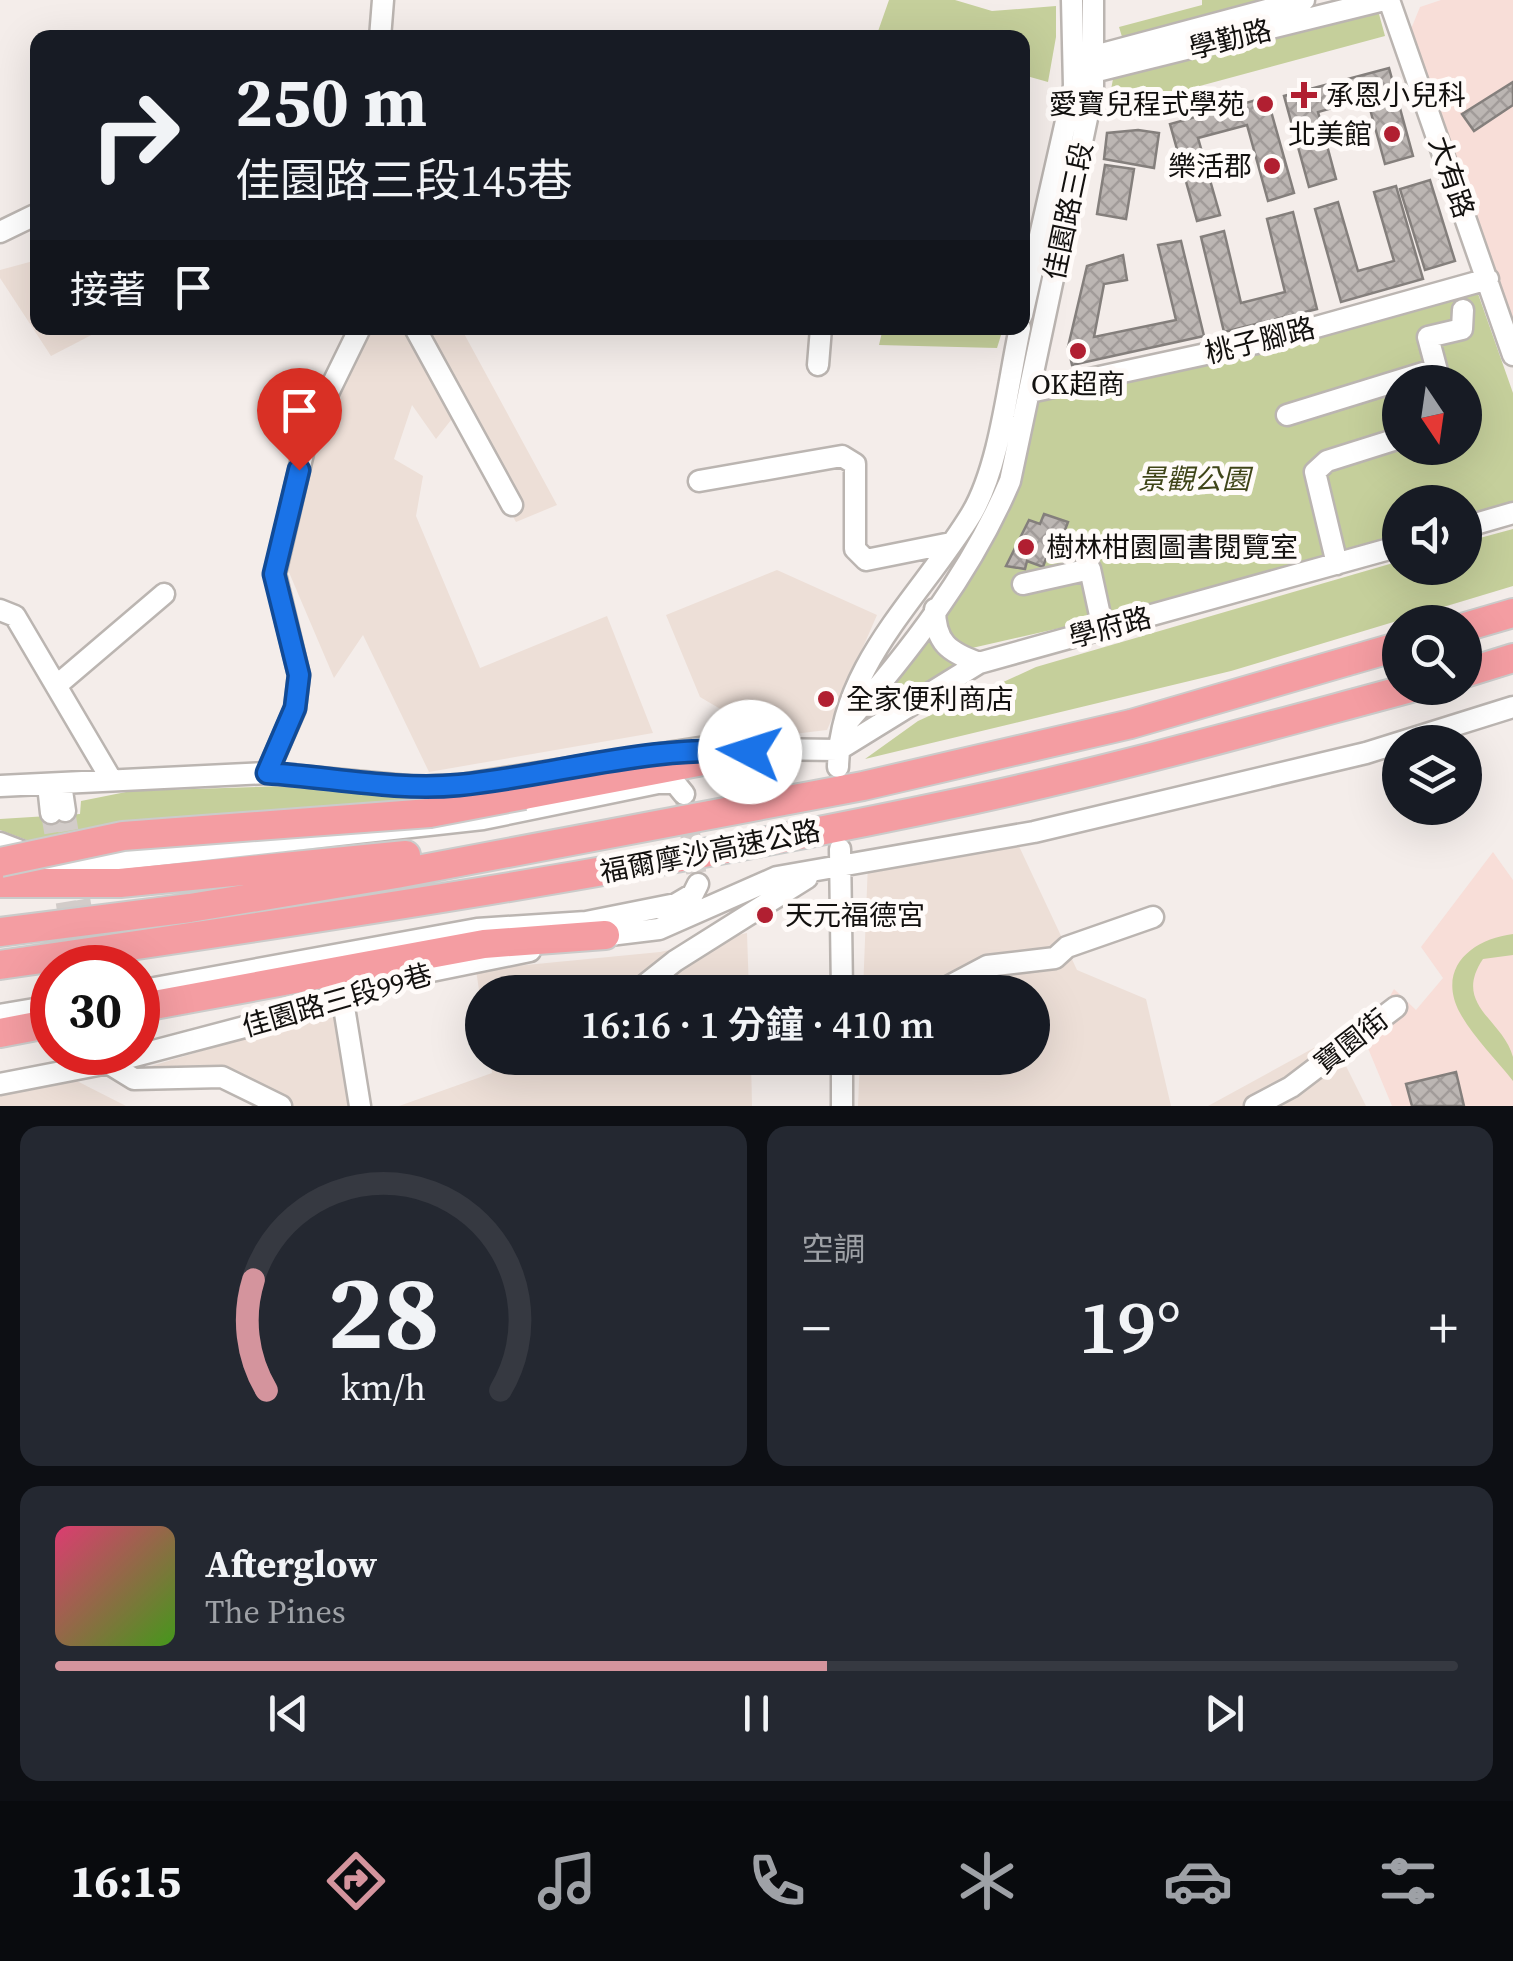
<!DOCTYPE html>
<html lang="zh-TW">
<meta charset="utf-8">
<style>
body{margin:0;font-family:"Source Serif 4","Noto Sans TC",serif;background:#242831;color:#f1f3f6;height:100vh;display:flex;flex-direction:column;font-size:38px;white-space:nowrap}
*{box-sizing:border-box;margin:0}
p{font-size:32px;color:#9ea1a6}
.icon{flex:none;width:55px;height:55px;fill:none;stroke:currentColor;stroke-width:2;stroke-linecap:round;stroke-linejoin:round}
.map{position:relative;height:1106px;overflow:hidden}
.side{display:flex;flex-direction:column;gap:20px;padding:20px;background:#0d0f14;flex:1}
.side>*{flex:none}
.hud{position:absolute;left:30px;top:30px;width:1000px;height:305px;border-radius:20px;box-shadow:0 10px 40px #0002;background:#171b24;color:#f1f3f6;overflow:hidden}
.needle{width:65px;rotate:167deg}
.tools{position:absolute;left:1382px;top:365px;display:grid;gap:20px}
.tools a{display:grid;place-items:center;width:100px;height:100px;border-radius:50%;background:#171b24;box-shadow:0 10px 40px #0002;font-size:50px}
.speed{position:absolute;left:30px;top:945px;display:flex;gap:20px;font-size:50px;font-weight:700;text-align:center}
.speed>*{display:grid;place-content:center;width:130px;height:130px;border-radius:50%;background:#171b24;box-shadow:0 10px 40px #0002;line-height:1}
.speed .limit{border:15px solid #d22;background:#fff;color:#111}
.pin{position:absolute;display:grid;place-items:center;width:85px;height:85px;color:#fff;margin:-102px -42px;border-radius:50% 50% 50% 0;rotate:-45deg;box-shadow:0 0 10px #0007}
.pin .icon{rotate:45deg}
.me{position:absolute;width:110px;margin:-55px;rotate:275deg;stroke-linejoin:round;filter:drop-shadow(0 0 8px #0008)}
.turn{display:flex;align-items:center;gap:35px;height:210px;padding:0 40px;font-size:45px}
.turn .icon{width:130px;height:130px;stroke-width:2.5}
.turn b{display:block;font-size:70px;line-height:85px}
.then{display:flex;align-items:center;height:95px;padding:0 40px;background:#0003;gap:20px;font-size:38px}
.big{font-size:75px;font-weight:600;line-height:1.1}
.side .card{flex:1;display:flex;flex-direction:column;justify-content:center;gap:15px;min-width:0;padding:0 35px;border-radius:20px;background:#242831}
.side .dial{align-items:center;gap:0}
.dial svg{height:260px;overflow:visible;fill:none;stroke:#363941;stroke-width:7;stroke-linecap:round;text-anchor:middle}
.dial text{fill:#f1f3f6;stroke:none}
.song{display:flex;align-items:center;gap:30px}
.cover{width:120px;height:120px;border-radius:15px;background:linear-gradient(135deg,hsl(340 70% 55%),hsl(100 70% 35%))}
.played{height:10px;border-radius:5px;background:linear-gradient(90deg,#d4949d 55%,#363941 55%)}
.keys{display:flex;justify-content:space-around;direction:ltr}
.heat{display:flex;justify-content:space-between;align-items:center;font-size:55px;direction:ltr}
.side .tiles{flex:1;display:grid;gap:20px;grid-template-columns:1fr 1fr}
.card:last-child{grid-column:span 2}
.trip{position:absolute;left:465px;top:975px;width:585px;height:100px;border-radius:50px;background:#171b24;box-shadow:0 10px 40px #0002;font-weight:600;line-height:100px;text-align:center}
.tab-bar{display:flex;height:160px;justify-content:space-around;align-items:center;background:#090b0e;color:#9ea1a6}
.tab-bar .icon{width:70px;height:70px}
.tab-bar .current{color:#d4949d}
.tab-bar b{font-size:45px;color:#f1f3f6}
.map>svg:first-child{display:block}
.built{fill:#eddfd7}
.education{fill:#f8ded8}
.green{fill:#c5cf9b;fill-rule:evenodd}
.building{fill:url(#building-cross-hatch);stroke:#847f7c;stroke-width:2.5}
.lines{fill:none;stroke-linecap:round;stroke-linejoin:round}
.minor-tunnel{stroke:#d2ccc9;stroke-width:20;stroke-dasharray:20 10;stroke-linecap:butt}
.minor-casing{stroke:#bbb5b1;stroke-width:25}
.highway-casing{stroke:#cbcbca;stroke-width:32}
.minor{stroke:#fff;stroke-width:20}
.highway{stroke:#f49da2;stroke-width:28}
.highway-bridge-casing{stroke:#cbcbca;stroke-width:32;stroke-linecap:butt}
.highway-bridge{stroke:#f49da2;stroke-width:28}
.route-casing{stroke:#114b97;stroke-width:25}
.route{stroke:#1a73e8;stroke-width:18}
.poi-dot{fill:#b11f31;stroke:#fffbf9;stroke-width:4}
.labels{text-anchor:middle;stroke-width:10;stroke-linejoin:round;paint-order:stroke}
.street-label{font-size:28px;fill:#13110f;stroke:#fffbf9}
.poi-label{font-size:28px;fill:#13110f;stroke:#fffbf9;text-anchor:start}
.park-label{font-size:28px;font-style:italic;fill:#3f4518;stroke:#fffbf9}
</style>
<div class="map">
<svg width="1513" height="1106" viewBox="0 0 1513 1106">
<defs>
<pattern id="building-cross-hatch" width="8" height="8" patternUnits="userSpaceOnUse" patternTransform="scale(2.5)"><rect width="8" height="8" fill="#bcb6b3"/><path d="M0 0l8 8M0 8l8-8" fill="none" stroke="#a19b99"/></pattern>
</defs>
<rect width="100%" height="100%" fill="#f4edea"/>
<!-- built -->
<path class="built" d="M37,260L38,328H105L51,356L0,278V270Z
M361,328H461L557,505L516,522L455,415L436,439L412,405L394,459L423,476L416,516L480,668L607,616L653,733L429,772L363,635L334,678L288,570L314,444Z
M777,570L877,615L827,730L768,737L700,697L666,615Z
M1017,842L1077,970L1146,999L1171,1106H858L860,1058H1032V992H863L868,862Z
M747,933L749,992H482V1010L476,970L660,952Z
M334,1011L353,1106H288L229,1073L135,1071Z
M1332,1038L1366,1106H1208Z
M490,1058H751L752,1106H399L492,1073Z
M71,1078L126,1106H0V1089Z"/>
<!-- education -->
<path class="education" d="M1441,0H1513V325L1411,29L1420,7Z
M1493,852L1513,880V1106H1392L1365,1041L1394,989L1416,1010L1443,978L1421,947Z"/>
<!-- green -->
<path class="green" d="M889,0H955L992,11L1056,6V37L1048,82L1023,75L1022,38L876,37Z
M1202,0H1271L1123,40L1119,27L1202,5Z
M1368,12L1379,14L1385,36L1107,111L1113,79Z
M1476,288L1513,393V506L1465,520V502H1400V539L1219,592L972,648L957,647L948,640L945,616L1009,513L1039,400ZM1400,382H1465V448H1400Z
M883,328L1002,332L997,348L879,345Z
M1513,529V586L1231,671L865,759L918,721L1036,667L1400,561V568H1465V542Z
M928,635L937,653L957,665L862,722L878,684Z
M284,786L482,793L220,816L35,843L0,830V819L80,814L81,801L131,791Z
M1513,934V955L1483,959C1452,1005 1503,1019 1513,1057C1513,1063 1513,1074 1513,1081C1496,1059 1473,1037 1460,1013C1436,968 1472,939 1513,934Z"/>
<!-- building -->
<path class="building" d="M1389,68L1413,156L1385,164L1367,98L1318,112L1336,179L1309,187L1284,96Z
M1513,82V105L1474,131L1462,114Z
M1267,97L1294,193L1268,201L1247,125L1198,138L1220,215L1197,221L1170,124Z
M1138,130L1159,133L1154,168L1104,159L1107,133Z
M1105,165L1134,169L1126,219L1097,214Z
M1430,180L1455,261L1425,270L1400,189Z
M1396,186L1423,279L1341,302L1315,209L1338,202L1358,271L1394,261L1374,192Z
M1293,212L1317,309L1224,332L1201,237L1224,231L1241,303L1285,292L1267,219Z
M1181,241L1204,336L1072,365L1068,347L1087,266L1123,255L1127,280L1104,284L1094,337L1176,320L1158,245Z
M1044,514L1068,522L1062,538L1054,536L1043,567L1027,561L1025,569L1006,566L1029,520L1040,524Z
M1456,1072L1464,1106H1412L1406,1084Z"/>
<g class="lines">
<!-- minor-tunnel -->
<path class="minor-tunnel" d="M684,794L698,884
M65,811L92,968
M51,813L71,934"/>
<!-- minor casing -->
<g class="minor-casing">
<path id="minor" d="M1389,0L1513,355
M380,38L383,0
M1087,58L1304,0
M1085,74L1384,0
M0,232L33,216L38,220
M1022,315L1074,86L1072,0
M415,328L512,505
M818,365L821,328
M1440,382L1428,337L1462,329L1463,310
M1030,392L1266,341L1488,279
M1287,415L1436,369
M699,481L842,456L855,464V549L866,560L951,543
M1465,527L1513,513
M1337,564L1315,472L1327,461L1400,438
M1023,584L1090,569L1103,629
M935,609C935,643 949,652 979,663
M0,610L15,616L111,779
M56,686L164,594
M844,726C909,653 972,571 1010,481L1093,90V0
M838,750L979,663L1400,546
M838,767C840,664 922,596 972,513C1000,465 1008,383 1020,328
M267,773L295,709L299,675L275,574L307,436L360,328
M61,784L65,811
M48,785L51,813
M0,786L267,773L418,787L460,785L699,748L838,750
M0,843L42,859L77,864L483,819L658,783H675L684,794
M840,849L842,992
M593,937L659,929L777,877L1034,832L1366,753L1513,707
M138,991L477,929L586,922L676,904L693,894L698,884
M636,992L675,961L807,878
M938,992L987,966L1055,958L1067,947L1153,917
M343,1001L360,1106
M0,1015L52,1006
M107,1054L108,1063L134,1079L222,1077L281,1106
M842,1058V1106
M0,1084L108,1063L343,1001L387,980L530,951
M1255,1106L1291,1087L1396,1007"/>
</g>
<!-- highway casing -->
<g class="highway-casing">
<path id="highway" d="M1465,627L1513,613
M1465,673L1513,658
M524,795L750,752
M0,883H120L406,855
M0,932L190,908L396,874L863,786L1131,724L1400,646
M0,965C325,918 649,869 971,800C1119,768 1265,727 1411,688
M138,1008L484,944L605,935
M0,1033L52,1023"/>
</g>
<!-- minor -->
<use href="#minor" class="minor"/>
<!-- highway -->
<use href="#highway" class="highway"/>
<!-- highway-bridge casing -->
<g class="highway-bridge-casing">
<path id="highway-bridge" d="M0,862L123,836L430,813L524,795"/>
</g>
<!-- highway-bridge -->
<use href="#highway-bridge" class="highway-bridge"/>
</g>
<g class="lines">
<!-- route casing -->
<g class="route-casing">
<path id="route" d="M299,470L274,574L299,675L295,708L267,773C330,777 396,791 459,785C557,775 652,744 750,752"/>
</g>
<!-- route -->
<use href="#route" class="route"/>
</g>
<!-- markers -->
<g class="poi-dot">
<path d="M1299 80h10v10h10v10h-10v10h-10v-10h-10v-10h10z"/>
<circle cx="1265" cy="104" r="10"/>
<circle cx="1392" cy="134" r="10"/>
<circle cx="1272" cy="166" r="10"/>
<circle cx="1078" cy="351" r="10"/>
<circle cx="1026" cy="547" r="10"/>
<circle cx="826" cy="699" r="10"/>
<circle cx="765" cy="915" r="10"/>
</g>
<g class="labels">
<!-- street labels -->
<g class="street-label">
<text transform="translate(1230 39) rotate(-14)" y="10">學勤路</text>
<text transform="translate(1452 177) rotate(71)" y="10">大有路</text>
<text transform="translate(1068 211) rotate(-78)" y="10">佳園路三段</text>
<text transform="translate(1260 340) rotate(-14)" y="10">桃子腳路</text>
<text transform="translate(1110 627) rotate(-15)" y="10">學府路</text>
<text transform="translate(710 851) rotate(-11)" y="10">福爾摩沙高速公路</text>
<text transform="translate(337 1000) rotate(-16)" y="10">佳園路三段99巷</text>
<text transform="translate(1351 1041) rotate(-38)" y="10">寶園街</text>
</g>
<!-- poi labels -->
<g class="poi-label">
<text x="1326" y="105">承恩小兒科</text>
<text x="1245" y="114" text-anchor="end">愛寶兒程式學苑</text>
<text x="1372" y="144" text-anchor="end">北美館</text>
<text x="1252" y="176" text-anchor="end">樂活郡</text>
<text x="1078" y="394" text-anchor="middle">OK超商</text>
<text x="1046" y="557">樹林柑園圖書閱覽室</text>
<text x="846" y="709">全家便利商店</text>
<text x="785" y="925">天元福德宮</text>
</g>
<!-- park labels -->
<g class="park-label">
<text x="1194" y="489">景觀公園</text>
</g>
</g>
</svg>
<div class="tools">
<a><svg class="needle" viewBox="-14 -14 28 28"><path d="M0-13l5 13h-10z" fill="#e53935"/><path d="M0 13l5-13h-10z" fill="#9ea1a6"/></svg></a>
<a><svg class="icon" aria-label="sound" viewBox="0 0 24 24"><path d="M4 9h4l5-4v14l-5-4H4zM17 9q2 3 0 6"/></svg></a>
<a><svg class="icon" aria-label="search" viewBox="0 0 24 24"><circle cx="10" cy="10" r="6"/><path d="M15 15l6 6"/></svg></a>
<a><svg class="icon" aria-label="layers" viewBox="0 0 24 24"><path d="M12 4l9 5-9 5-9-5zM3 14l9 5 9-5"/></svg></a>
</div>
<div class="speed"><div class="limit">30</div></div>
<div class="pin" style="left:299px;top:470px;background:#d93025"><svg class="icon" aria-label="arrive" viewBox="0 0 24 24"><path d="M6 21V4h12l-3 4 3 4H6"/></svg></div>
<svg class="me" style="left:750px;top:752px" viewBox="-20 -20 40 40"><circle r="19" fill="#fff"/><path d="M0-13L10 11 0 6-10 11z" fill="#1a73e8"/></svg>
<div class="trip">16:16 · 1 分鐘 · 410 m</div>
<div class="hud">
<div class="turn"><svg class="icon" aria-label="right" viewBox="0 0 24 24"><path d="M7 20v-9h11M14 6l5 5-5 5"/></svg><div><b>250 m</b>佳園路三段145巷</div></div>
<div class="then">接著<svg class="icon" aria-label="arrive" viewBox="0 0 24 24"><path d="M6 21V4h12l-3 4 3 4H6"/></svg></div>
</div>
</div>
<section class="side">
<div class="tiles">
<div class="card dial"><svg viewBox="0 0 100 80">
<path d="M14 69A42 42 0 1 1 86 69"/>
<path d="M14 69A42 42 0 0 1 10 35" stroke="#d4949d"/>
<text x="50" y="56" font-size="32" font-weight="700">28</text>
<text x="50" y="72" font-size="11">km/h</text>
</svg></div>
<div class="card"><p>空調</p>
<div class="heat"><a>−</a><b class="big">19°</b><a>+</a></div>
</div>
<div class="card">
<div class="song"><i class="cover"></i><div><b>Afterglow</b><p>The Pines</p></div></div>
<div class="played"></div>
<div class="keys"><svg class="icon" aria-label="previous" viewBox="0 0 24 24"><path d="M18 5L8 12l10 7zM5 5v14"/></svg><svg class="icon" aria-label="pause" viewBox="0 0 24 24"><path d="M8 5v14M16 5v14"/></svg><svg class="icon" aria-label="next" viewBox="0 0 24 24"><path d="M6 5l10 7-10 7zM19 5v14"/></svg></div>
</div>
</div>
</section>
<nav class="tab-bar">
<b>16:15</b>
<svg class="icon current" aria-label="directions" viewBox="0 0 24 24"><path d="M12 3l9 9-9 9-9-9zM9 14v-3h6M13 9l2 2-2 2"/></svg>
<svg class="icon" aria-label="music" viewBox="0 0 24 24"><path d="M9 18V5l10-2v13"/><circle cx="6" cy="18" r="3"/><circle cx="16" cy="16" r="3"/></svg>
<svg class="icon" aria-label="phone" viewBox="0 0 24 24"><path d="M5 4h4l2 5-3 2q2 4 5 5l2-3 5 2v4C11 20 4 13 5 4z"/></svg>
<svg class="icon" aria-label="climate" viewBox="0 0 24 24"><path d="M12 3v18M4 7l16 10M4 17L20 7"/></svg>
<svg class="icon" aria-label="car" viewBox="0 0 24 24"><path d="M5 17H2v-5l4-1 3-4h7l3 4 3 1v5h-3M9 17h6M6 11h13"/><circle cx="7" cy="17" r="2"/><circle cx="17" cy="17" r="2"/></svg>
<svg class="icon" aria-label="filters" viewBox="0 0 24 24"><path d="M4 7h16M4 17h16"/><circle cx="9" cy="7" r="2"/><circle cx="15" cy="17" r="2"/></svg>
</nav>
